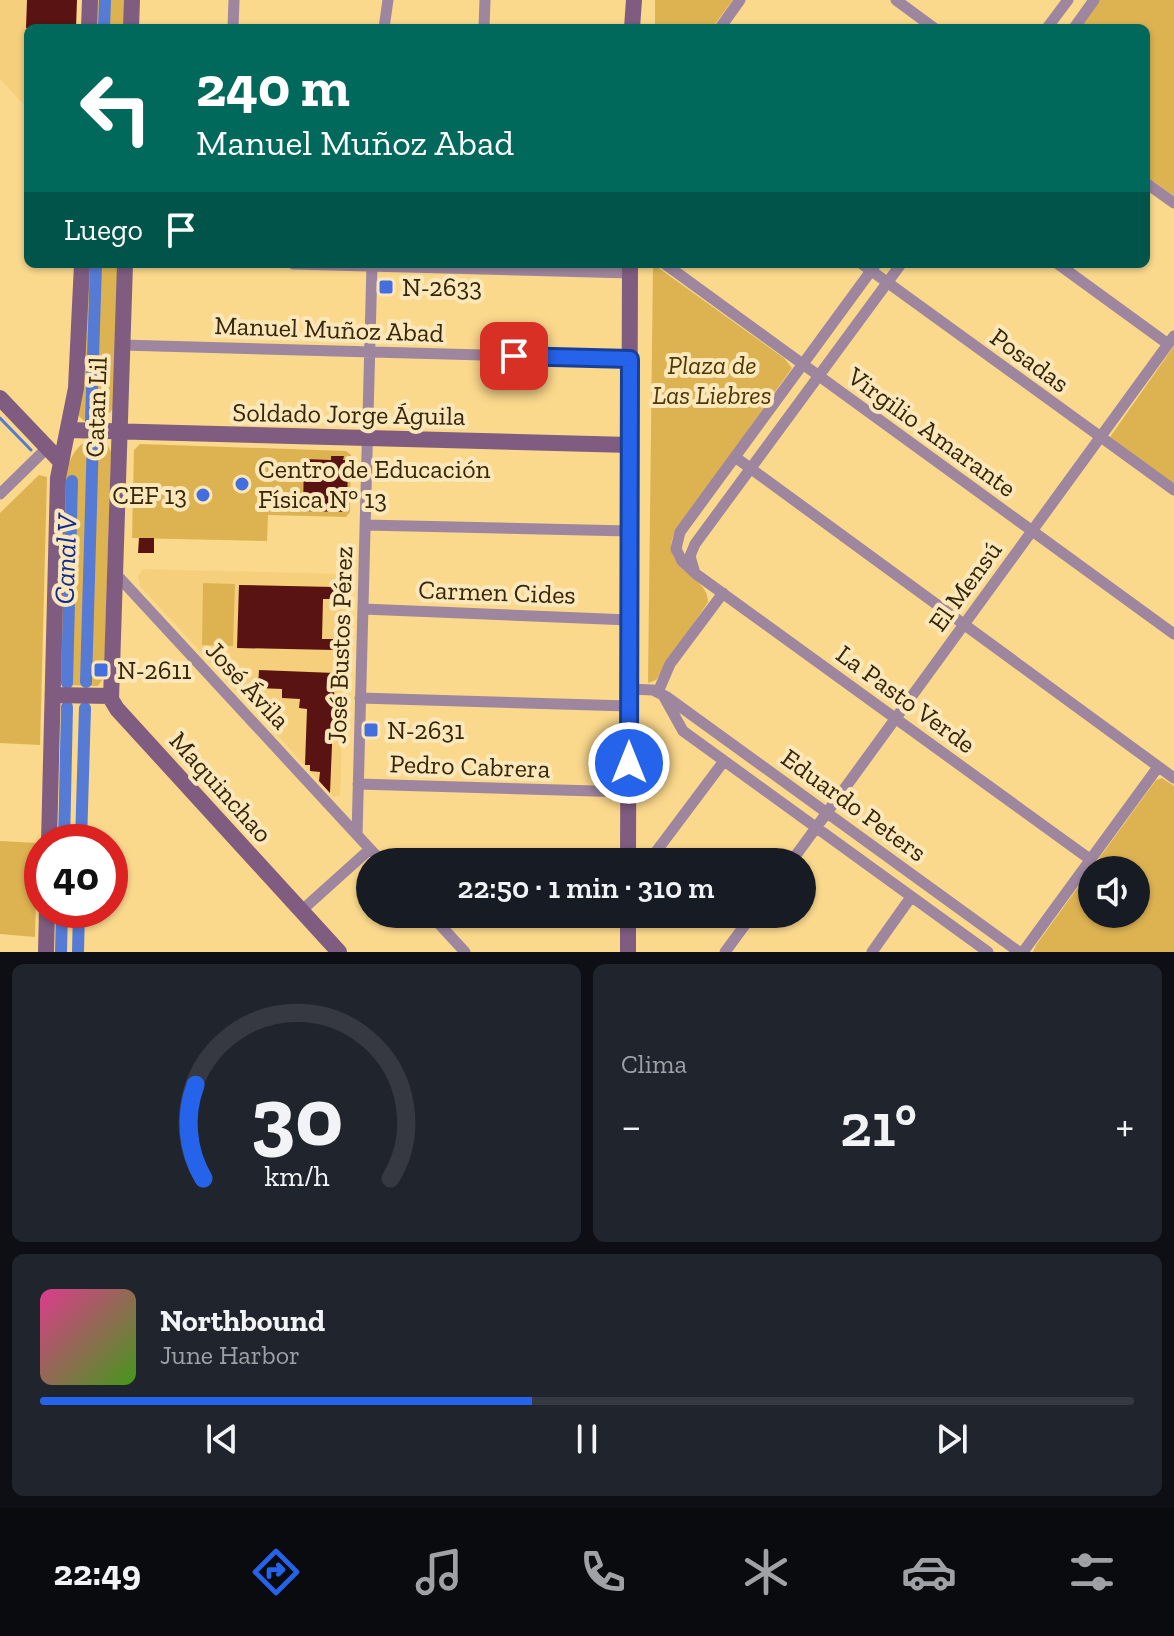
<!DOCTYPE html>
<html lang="es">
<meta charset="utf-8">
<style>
body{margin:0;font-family:"Zilla Slab",serif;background:#20242c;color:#f1f3f6;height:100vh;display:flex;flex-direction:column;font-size:30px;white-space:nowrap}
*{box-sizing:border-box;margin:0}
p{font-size:26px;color:#9ea1a6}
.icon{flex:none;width:44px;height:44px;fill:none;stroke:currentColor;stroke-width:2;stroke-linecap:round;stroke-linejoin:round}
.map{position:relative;height:952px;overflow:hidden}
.details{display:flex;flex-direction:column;gap:12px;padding:12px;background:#0d0f14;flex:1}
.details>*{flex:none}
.guide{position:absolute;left:24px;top:24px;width:1126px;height:244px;border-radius:12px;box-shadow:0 2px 6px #0004;background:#00695c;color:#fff;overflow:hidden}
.fabs{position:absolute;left:1078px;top:856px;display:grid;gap:16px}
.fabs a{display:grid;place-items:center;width:72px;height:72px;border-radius:50%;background:#171b24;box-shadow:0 2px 6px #0004;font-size:40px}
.speed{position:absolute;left:24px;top:824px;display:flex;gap:16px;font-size:40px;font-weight:700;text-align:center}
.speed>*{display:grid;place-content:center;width:104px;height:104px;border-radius:50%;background:#171b24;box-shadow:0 2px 6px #0004;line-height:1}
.speed .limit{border:12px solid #d22;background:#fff;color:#111}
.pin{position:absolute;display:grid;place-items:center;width:68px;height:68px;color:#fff;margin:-34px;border-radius:16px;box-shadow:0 4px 12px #0006}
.me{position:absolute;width:88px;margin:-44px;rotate:0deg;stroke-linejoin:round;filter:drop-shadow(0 0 6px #0008)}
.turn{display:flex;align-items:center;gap:28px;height:168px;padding:0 40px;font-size:36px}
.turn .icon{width:104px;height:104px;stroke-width:2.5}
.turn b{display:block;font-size:56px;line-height:68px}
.then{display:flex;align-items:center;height:76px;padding:0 40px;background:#0003;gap:16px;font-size:30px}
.big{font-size:60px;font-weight:600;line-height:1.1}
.details .tile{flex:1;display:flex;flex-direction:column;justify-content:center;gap:12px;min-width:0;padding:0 28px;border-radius:12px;background:#20242c}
.details .dial{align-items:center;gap:0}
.dial svg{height:208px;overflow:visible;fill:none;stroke:#363941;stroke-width:7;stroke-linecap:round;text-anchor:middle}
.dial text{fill:#f1f3f6;stroke:none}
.song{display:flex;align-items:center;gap:24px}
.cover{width:96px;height:96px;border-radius:12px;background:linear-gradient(135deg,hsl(330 70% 55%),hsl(100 70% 35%))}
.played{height:8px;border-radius:4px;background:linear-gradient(90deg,#2563eb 45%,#363941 45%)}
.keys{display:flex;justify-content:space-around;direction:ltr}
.heat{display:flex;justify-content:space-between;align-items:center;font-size:44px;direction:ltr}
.details .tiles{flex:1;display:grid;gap:12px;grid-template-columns:1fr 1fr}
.tile:last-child{grid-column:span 2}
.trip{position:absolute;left:356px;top:848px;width:460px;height:80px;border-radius:40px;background:#171b24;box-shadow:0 2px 6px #0004;font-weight:600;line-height:80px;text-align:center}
.dock{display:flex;height:128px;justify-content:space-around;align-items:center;background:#090b0e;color:#9ea1a6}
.dock .icon{width:56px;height:56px}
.dock .on{color:#2563eb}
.dock b{font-size:36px;color:#f1f3f6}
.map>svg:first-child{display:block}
.built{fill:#f6cf7c}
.green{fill:#ddb352;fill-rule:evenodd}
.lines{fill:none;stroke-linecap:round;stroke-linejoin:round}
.stream{stroke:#567bd5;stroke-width:3}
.canal{stroke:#567bd5;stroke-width:12}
.building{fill:#591313}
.street{stroke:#9e869e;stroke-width:11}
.secondary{stroke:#7f5c80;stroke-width:16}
.route-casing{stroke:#184099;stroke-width:20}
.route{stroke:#2563eb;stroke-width:14}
.poi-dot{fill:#436ee0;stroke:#fce7bb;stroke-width:3}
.labels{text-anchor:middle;stroke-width:8;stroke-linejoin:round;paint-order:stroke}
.poi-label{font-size:26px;fill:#342606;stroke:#fce7bb;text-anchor:start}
.street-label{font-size:26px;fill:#342606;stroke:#fce7bb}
.park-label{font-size:26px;font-style:italic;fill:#4d3906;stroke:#fce7bb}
.water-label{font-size:28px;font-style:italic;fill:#102b94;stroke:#fce7bb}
</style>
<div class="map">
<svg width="1174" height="952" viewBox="0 0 1174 952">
<rect width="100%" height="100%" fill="#fad88c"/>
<!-- built -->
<path class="built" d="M0,0H77L28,28V109L0,79Z
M143,569L340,574L347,580L340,795L334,797L140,586L138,576Z"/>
<!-- green -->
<path class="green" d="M95,0H126L125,28H94Z
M655,0H733L712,28H655Z
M1099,0H1174V196L1146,176V28H1079Z
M86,264H119L114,407C107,419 97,421 84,421L78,415Z
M653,264L784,358L792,368L673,536C662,572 708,574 708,602L656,680L648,683Z
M1174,346V486L1110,437Z
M96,438L107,444L111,452L104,677L98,686L64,685L59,680L66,472C70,457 79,440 96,438Z
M140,444L346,451L351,455L350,512L346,517L268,515L267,541L132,538L134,450Z
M39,475L47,477L40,745L0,743V513Z
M203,583L235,584L233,646L202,645Z
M1162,778L1174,786V952H1033L1036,945L1156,780ZM1092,870H1136V914H1092Z
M0,841L37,843L35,937L0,934Z"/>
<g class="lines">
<!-- stream -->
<path class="stream" d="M0,418L31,450"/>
<!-- canal -->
<path class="canal" d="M104,28L105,0
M91,421L96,264
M86,682L93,438
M67,683L72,481
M64,842L67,707
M81,842L85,708
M61,952L62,910
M78,952L79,910"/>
</g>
<!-- building -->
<path class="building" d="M27,0H77L76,28H26Z
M331,456H344L343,460H348L347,512L303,511L304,459L331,460Z
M139,538H154V553H138Z
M239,585L334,587V599H323L322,639H333V650L237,648Z
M259,670L335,673L330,793L319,781L320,772L310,771V765H305L307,709L299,708L300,699L282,698V689L258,688Z"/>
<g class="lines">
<!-- street -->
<path class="street" d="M896,0L934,28
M233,28L234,0
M384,28L388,0
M484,28L485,0
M720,28L740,0
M1047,28L1068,0
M1074,28L1094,0
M1146,183L1174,203
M293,264L630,273
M665,264L1174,634
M862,264L1174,490
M876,264L680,532L676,549L682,561L696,574L1091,860
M1058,264L1168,344
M122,345L630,359
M735,457L1174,778
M0,494L47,448
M365,525L629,531
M694,570L690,556L695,544L901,264
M115,573L382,862
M363,609L629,620
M629,689L653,690L667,697L1019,952
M658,692L670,664L723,593
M663,695L683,731L988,952
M360,698L629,706
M358,784L629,792
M357,835L372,264
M652,857L724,761
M791,862L1174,336
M301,911L370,849
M430,914L465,952
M725,952L753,914
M872,952L911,897
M1023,952L1158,767"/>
<!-- secondary -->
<path class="secondary" d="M89,28L90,0
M131,28L132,0
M632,28L634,0
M125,264L111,699L117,709L339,952
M0,398L61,462
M68,430L630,445
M53,695L111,696
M49,842L58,478L76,388L82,264
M628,862L630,264
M46,952L47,910
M628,952V914"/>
</g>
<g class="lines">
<!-- route casing -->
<g class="route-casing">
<path id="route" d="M514,356L630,359L629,763"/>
</g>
<!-- route -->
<use href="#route" class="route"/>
</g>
<!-- markers -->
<g class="poi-dot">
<rect x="378" y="279" width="16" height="16" rx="4"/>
<circle cx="242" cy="484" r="8"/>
<circle cx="203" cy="495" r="8"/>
<rect x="93" y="662" width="16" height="16" rx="4"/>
<rect x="363" y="722" width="16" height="16" rx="4"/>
</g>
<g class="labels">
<!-- poi labels -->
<g class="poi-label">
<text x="402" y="296">N-2633</text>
<text x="258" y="478">Centro de Educación<tspan x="258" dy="30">Física N° 13</tspan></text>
<text x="187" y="504" text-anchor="end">CEF 13</text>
<text x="117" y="679">N-2611</text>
<text x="387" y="739">N-2631</text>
</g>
<!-- street labels -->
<g class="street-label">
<text transform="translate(329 329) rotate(2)" y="9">Manuel Muñoz Abad</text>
<text transform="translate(1030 360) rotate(36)" y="9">Posadas</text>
<text transform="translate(96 407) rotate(-88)" y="9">Catan Lil</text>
<text transform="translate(349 414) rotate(1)" y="9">Soldado Jorge Águila</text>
<text transform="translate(932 432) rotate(36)" y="9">Virgilio Amarante</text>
<text transform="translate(965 586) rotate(-54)" y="9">El Mensú</text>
<text transform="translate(497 592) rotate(2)" y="9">Carmen Cides</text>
<text transform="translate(340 645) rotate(-88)" y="9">José Bustos Pérez</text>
<text transform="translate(248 685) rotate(47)" y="9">José Ávila</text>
<text transform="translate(906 699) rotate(36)" y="9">La Pasto Verde</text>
<text transform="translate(470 766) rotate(2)" y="9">Pedro Cabrera</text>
<text transform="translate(221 787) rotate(48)" y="9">Maquinchao</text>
<text transform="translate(854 805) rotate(36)" y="9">Eduardo Peters</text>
</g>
<!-- park labels -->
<g class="park-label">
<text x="712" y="374">Plaza de<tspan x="712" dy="30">Las Liebres</tspan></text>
</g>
<!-- water labels -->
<g class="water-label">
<text transform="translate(65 559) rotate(-88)" y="10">Canal V</text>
</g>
</g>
</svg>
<div class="fabs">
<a><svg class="icon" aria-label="sound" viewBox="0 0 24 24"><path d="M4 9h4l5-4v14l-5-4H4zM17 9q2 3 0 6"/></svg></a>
</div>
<div class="speed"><div class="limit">40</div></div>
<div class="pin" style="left:514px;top:356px;background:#d93025"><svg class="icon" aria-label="arrive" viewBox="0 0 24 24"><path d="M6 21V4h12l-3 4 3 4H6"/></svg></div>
<svg class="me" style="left:629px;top:763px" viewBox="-20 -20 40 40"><circle r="17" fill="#2563eb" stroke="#fff" stroke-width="3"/><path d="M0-11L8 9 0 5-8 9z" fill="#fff"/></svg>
<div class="trip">22:50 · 1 min · 310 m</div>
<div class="guide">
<div class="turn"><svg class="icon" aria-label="left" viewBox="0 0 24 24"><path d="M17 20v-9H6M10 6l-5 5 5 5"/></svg><div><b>240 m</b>Manuel Muñoz Abad</div></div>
<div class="then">Luego<svg class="icon" aria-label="arrive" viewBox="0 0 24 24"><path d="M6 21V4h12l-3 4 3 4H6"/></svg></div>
</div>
</div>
<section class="details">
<div class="tiles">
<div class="tile dial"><svg viewBox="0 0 100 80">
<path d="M14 69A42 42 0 1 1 86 69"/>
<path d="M14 69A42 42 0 0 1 11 33" stroke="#2563eb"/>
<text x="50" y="56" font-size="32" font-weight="700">30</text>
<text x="50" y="72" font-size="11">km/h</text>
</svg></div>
<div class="tile"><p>Clima</p>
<div class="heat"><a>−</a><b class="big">21°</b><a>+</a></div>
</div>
<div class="tile">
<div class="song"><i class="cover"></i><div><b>Northbound</b><p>June Harbor</p></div></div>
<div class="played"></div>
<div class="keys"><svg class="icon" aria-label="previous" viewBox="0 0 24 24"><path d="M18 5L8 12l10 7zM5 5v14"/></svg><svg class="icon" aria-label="pause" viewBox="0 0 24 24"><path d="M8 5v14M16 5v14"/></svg><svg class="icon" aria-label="next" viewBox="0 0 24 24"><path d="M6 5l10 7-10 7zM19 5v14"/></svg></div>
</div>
</div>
</section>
<nav class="dock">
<b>22:49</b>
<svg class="icon on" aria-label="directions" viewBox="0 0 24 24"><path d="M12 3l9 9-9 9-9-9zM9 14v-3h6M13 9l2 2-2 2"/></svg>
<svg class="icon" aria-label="music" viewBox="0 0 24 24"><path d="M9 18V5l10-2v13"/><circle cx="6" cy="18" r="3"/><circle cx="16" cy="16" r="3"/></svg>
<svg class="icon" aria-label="phone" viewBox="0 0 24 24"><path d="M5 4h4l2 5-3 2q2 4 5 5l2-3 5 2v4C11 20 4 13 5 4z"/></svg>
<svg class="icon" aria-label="climate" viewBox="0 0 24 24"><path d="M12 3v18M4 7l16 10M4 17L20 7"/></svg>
<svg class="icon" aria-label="car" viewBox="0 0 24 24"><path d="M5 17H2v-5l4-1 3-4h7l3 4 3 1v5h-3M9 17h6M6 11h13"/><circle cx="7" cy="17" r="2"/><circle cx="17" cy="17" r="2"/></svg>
<svg class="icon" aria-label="filters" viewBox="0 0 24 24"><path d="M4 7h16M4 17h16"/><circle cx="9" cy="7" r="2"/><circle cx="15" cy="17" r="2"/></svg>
</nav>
